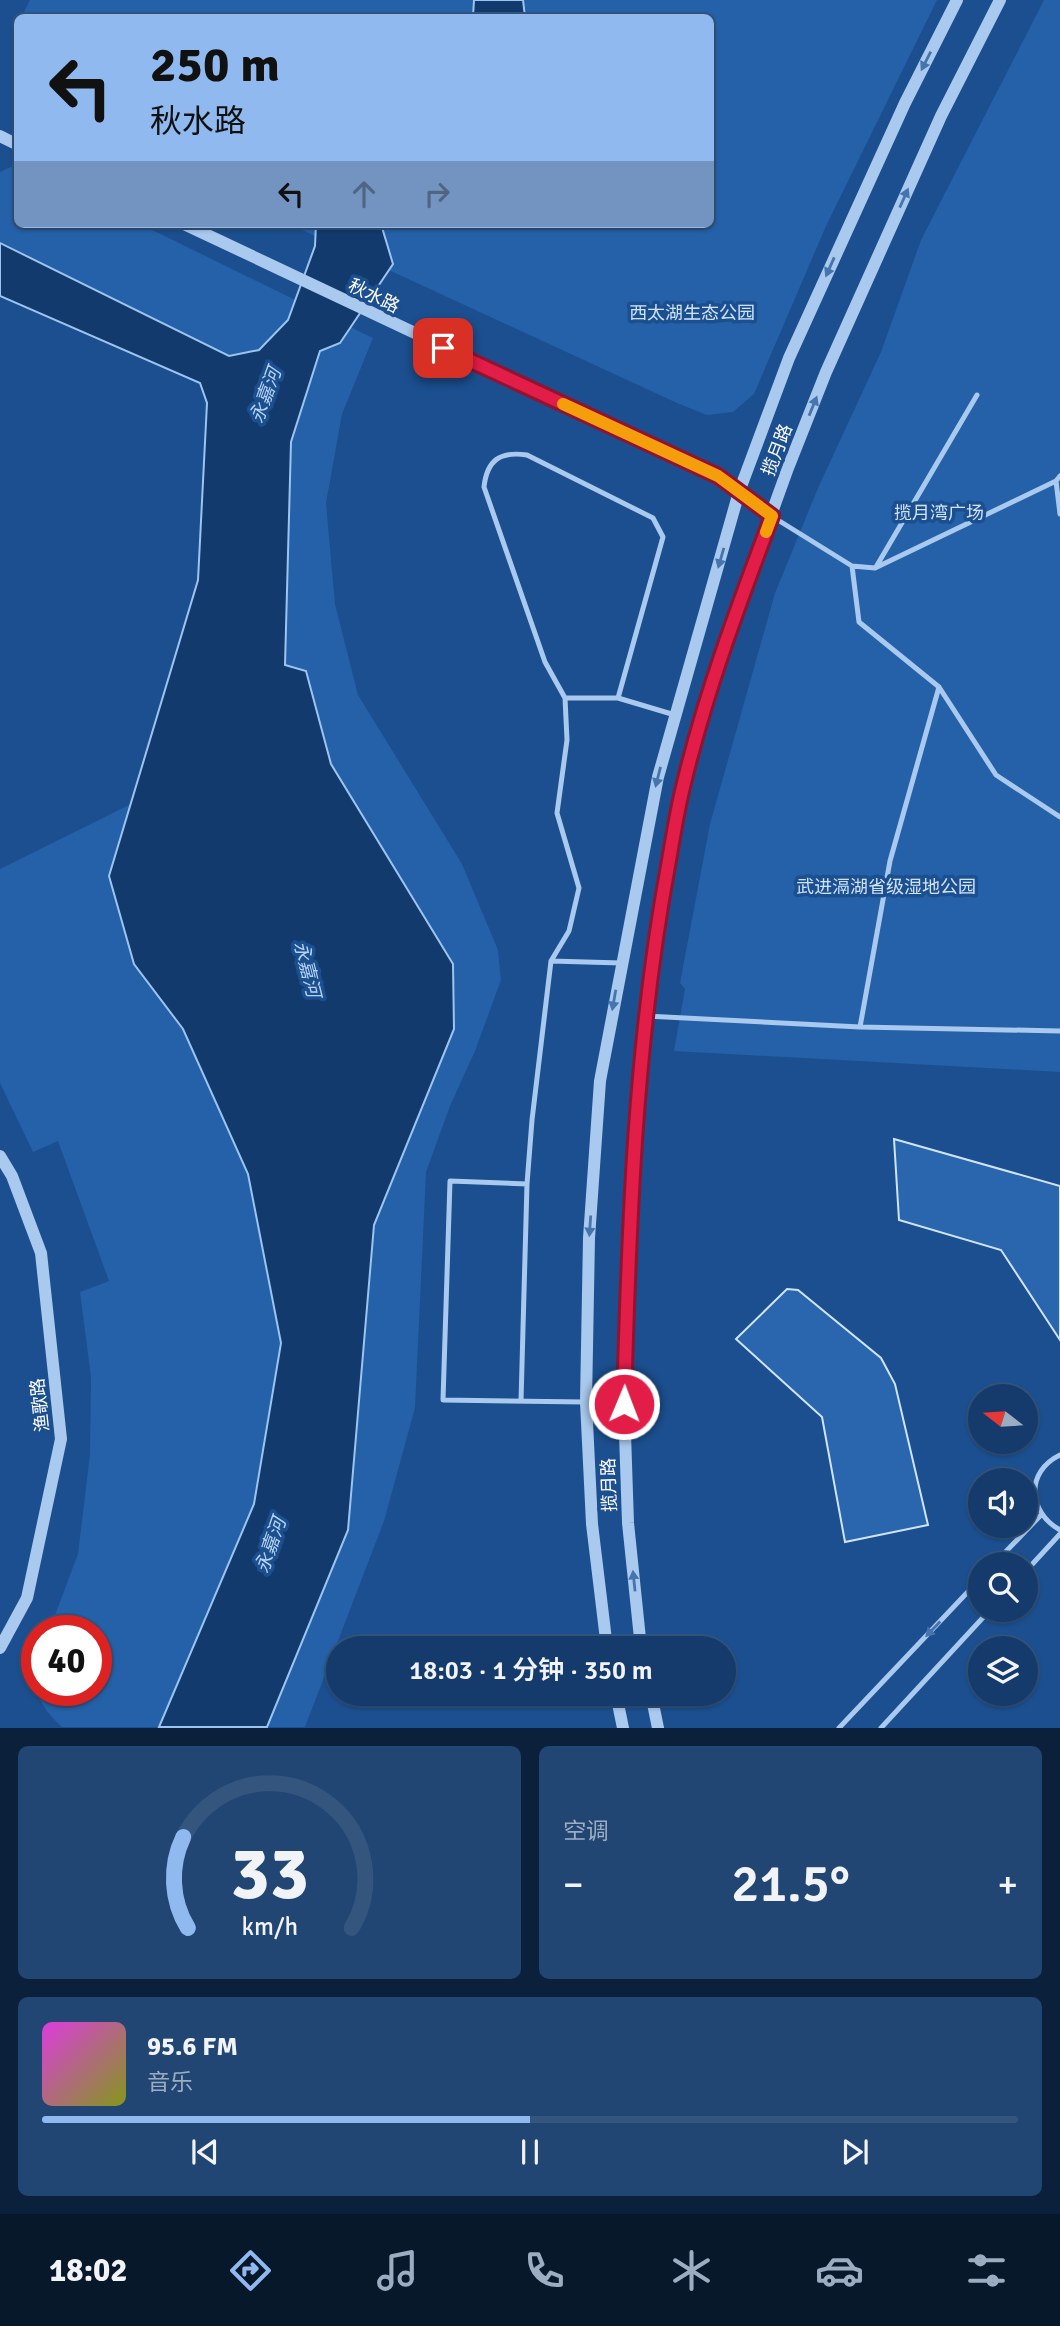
<!DOCTYPE html>
<html lang="zh">
<meta charset="utf-8">
<style>
body{margin:0;font-family:Signika,"Noto Sans SC",sans-serif;background:#214673;color:#f1f3f6;height:100vh;display:flex;flex-direction:column;font-size:26px;white-space:nowrap}
*{box-sizing:border-box;margin:0}
p{font-size:23px;color:#9dadc1}
.icon{flex:none;width:38px;height:38px;fill:none;stroke:currentColor;stroke-width:2;stroke-linecap:round;stroke-linejoin:round}
.map{position:relative;height:1728px;overflow:hidden}
.side{display:flex;flex-direction:column;gap:18px;padding:18px;background:#0b203b;flex:1}
.side>*{flex:none}
.guide{position:absolute;left:14px;top:14px;width:700px;height:214px;border-radius:10px;box-shadow:0 2px 5px #0004,0 0 0 2px #33557e;background:#90b9f0;color:#111;overflow:hidden}
.needle{width:46px;rotate:287deg}
.tools{position:absolute;left:968px;top:1384px;display:grid;gap:14px}
.tools a{display:grid;place-items:center;width:70px;height:70px;border-radius:50%;background:#143b6b;box-shadow:0 2px 5px #0004,0 0 0 2px #33557e;font-size:35px}
.speed{position:absolute;left:21px;top:1615px;display:flex;gap:14px;font-size:35px;font-weight:700;text-align:center}
.speed>*{display:grid;place-content:center;width:91px;height:91px;border-radius:50%;background:#143b6b;box-shadow:0 2px 5px #0004,0 0 0 2px #33557e;line-height:1}
.speed .limit{border:10px solid #d22;background:#fff;color:#111}
.pin{position:absolute;display:grid;place-items:center;width:60px;height:60px;color:#fff;margin:-30px;border-radius:14px;box-shadow:0 4px 10px #0006}
.me{position:absolute;width:77px;margin:-38px;rotate:1deg;stroke-linejoin:round;filter:drop-shadow(0 0 5px #0008)}
.turn{display:flex;align-items:center;gap:24px;height:147px;padding:0 21px;font-size:32px}
.turn .icon{width:91px;height:91px;stroke-width:2.5}
.turn b{display:block;font-size:49px;line-height:60px}
.lanes{display:flex;align-items:center;height:66px;padding:0 21px;background:#0003;justify-content:center;gap:35px;direction:ltr}
.lanes .off{opacity:.35}
.big{font-size:52px;font-weight:600;line-height:1.1}
.side .card{flex:1;display:flex;flex-direction:column;justify-content:center;gap:10px;min-width:0;padding:0 24px;border-radius:10px;background:#214673}
.side .dial{align-items:center;gap:0}
.dial svg{height:182px;overflow:visible;fill:none;stroke:#33557e;stroke-width:7;stroke-linecap:round;text-anchor:middle}
.dial text{fill:#f1f3f6;stroke:none}
.song{display:flex;align-items:center;gap:21px}
.cover{width:84px;height:84px;border-radius:10px;background:linear-gradient(135deg,hsl(300 70% 55%),hsl(70 70% 35%))}
.played{height:7px;border-radius:4px;background:linear-gradient(90deg,#90b9f0 50%,#33557e 50%)}
.keys{display:flex;justify-content:space-around;direction:ltr}
.heat{display:flex;justify-content:space-between;align-items:center;font-size:38px;direction:ltr}
.side .tiles{flex:1;display:grid;gap:18px;grid-template-columns:1fr 1fr}
.card:last-child{grid-column:span 2}
.trip{position:absolute;left:326px;top:1636px;width:410px;height:70px;border-radius:35px;background:#143b6b;box-shadow:0 2px 5px #0004,0 0 0 2px #33557e;font-weight:600;line-height:70px;text-align:center}
.tabs{display:flex;height:112px;justify-content:space-around;align-items:center;background:#08182b;color:#9dadc1}
.tabs .icon{width:49px;height:49px}
.tabs .on{color:#90b9f0}
.tabs b{font-size:32px;color:#f1f3f6}
.map>svg:first-child{display:block}
.green{fill:#2461a8}
.water{fill:#123a6d;stroke:#9cc4f0;stroke-width:2}
.building{fill:#2a66ad;stroke:#cfe3fa;stroke-width:2}
.lines{fill:none;stroke-linecap:round;stroke-linejoin:round}
.service{stroke:#a9c9ee;stroke-width:5}
.tertiary{stroke:#a9c9ee;stroke-width:12}
.oneway{fill:#4674ac}
.route-casing{stroke:#92132f;stroke-width:18}
.route{stroke:#e11d48;stroke-width:12}
.slow{stroke:#f59e0b;stroke-width:12}
.labels{text-anchor:middle;stroke-width:7;stroke-linejoin:round;paint-order:stroke}
.street-label{font-size:18px;fill:#fff;stroke:#1b4f8f}
.park-label{font-size:18px;fill:#cfe3fa;stroke:#1b4f8f}
.water-label{font-size:19px;font-style:italic;fill:#b5d3f5;stroke:#1b4f8f}
</style>
<div class="map">
<svg width="1060" height="1728" viewBox="0 0 1060 1728">
<rect width="100%" height="100%" fill="#1b4f8f"/>
<!-- green -->
<path class="green" d="M30,0H937L826,226L754,394L733,412L707,415L677,403L289,224H710V18H21Z
M1044,0H1060V1072L674,1051L685,989L680,983L710,824L775,593L818,488L881,352L921,240Z
M17,164L18,224H140L373,338L342,414L326,503L335,604L358,695L462,864L498,950L501,980L475,1051L450,1106L426,1172L415,1408L384,1521L305,1727H62C51,1717 41,1706 37,1690H96V1631H49L78,1554L90,1454L91,1377L80,1292L109,1281L58,1141L33,1152L0,1083V869L252,744L259,389L0,243V172Z"/>
<!-- water -->
<path class="water" d="M474,0H523L525,17H473Z
M316,224H381L393,264L340,343L320,351L291,442L285,665L306,671L331,764L453,964L454,1029L374,1225L348,1530L267,1727H159L254,1504L281,1343L248,1174L183,1029L134,964L109,876L198,580L207,403L200,383L0,296V243L229,356L259,350L288,320L315,246Z"/>
<!-- building -->
<path class="building" d="M894,1139L1060,1186V1340L1001,1250L899,1220Z
M787,1289L798,1290L881,1358L895,1384L928,1525L845,1542L822,1417L736,1339Z"/>
<g class="lines">
<!-- service -->
<path class="service" d="M1056,481L1060,514
M773,517L852,566L859,622L939,687L996,775L1060,817
M852,566L875,568L1056,481L1060,476
M876,567L977,395
M565,698H618L675,715
M551,961L569,931L579,888L557,813L567,740L565,698L545,662L484,487C487,460 500,451 527,455L653,518L663,537L618,698
M646,1016L860,1027L1060,1031
M860,1027L890,861L939,687
M527,1184L450,1181L443,1400L585,1402
M521,1401L527,1184L532,1120L551,961L621,963
M1060,1455C1025,1472 1028,1512 1060,1530
M994,1564L1041,1515
M1026,1571L1060,1534
M839,1728L980,1579
M881,1728L990,1610"/>
<!-- tertiary -->
<path class="tertiary" d="M0,136L18,145
M184,224L718,476L772,516
M0,1156L12,1176L41,1253L61,1439L27,1598L0,1648
M607,1648L592,1524L586,1402L589,1238L600,1081L658,777L739,492L789,358L905,103L957,0
M641,1648L628,1523L624,1404L628,1243L638,1087L655,937L683,785L714,673L788,468L826,372L941,116L1000,0
M616,1694L623,1728
M651,1694L658,1728"/>
</g>
<!-- one-way arrows -->
<defs><path id="oneway-solid" d="M-6-.8H1V-3.2L6.5 0L1 3.2V.8H-6Z" transform="scale(1.75)"/></defs>
<g class="oneway">
<use href="#oneway-solid" transform="translate(926 61) rotate(117)"/>
<use href="#oneway-solid" transform="translate(904 198) rotate(-66)"/>
<use href="#oneway-solid" transform="translate(830 267) rotate(114)"/>
<use href="#oneway-solid" transform="translate(813 406) rotate(-68)"/>
<use href="#oneway-solid" transform="translate(721 558) rotate(106)"/>
<use href="#oneway-solid" transform="translate(658 777) rotate(104)"/>
<use href="#oneway-solid" transform="translate(614 1000) rotate(100)"/>
<use href="#oneway-solid" transform="translate(590 1226) rotate(94)"/>
<use href="#oneway-solid" transform="translate(634 1581) rotate(-96)"/>
<use href="#oneway-solid" transform="translate(933 1629) rotate(134)"/>
</g>
<g class="lines">
<!-- route casing -->
<g class="route-casing">
<path id="route" d="M443,348L718,476L772,516C739,604 706,691 684,783C677,810 673,838 668,866C635,1044 629,1224 624,1404"/>
</g>
<!-- route -->
<use href="#route" class="route"/>
<!-- slow -->
<path class="slow" d="M563,404L718,476L772,516L766,532"/>
</g>
<g class="labels">
<!-- street labels -->
<g class="street-label">
<text transform="translate(374 296) rotate(26)" y="6">秋水路</text>
<text transform="translate(777 450) rotate(-69)" y="6">揽月路</text>
<text transform="translate(40 1405) rotate(-96)" y="6">渔歌路</text>
<text transform="translate(609 1485) rotate(-92)" y="6">揽月路</text>
</g>
<!-- park labels -->
<g class="park-label">
<text x="692" y="319">西太湖生态公园</text>
<text x="939" y="519">揽月湾广场</text>
<text x="886" y="893">武进滆湖省级湿地公园</text>
</g>
<!-- water labels -->
<g class="water-label">
<text transform="translate(265 395) rotate(-70)" y="7">永嘉河</text>
<text transform="translate(308 969) rotate(76)" y="7">永嘉河</text>
<text transform="translate(270 1545) rotate(-71)" y="7">永嘉河</text>
</g>
</g>
</svg>
<div class="tools">
<a><svg class="needle" viewBox="-14 -14 28 28"><path d="M0-13l5 13h-10z" fill="#e53935"/><path d="M0 13l5-13h-10z" fill="#9dadc1"/></svg></a>
<a><svg class="icon" aria-label="sound" viewBox="0 0 24 24"><path d="M4 9h4l5-4v14l-5-4H4zM17 9q2 3 0 6"/></svg></a>
<a><svg class="icon" aria-label="search" viewBox="0 0 24 24"><circle cx="10" cy="10" r="6"/><path d="M15 15l6 6"/></svg></a>
<a><svg class="icon" aria-label="layers" viewBox="0 0 24 24"><path d="M12 4l9 5-9 5-9-5zM3 14l9 5 9-5"/></svg></a>
</div>
<div class="speed"><div class="limit">40</div></div>
<div class="pin" style="left:443px;top:348px;background:#d93025"><svg class="icon" aria-label="arrive" viewBox="0 0 24 24"><path d="M6 21V4h12l-3 4 3 4H6"/></svg></div>
<svg class="me" style="left:624px;top:1404px" viewBox="-20 -20 40 40"><circle r="17" fill="#e11d48" stroke="#fff" stroke-width="3"/><path d="M0-11L8 9 0 5-8 9z" fill="#fff"/></svg>
<div class="trip">18:03 · 1 分钟 · 350 m</div>
<div class="guide">
<div class="turn"><svg class="icon" aria-label="left" viewBox="0 0 24 24"><path d="M17 20v-9H6M10 6l-5 5 5 5"/></svg><div><b>250 m</b>秋水路</div></div>
<div class="lanes"><svg class="icon" aria-label="left" viewBox="0 0 24 24"><path d="M17 20v-9H6M10 6l-5 5 5 5"/></svg><svg class="icon off" aria-label="ahead" viewBox="0 0 24 24"><path d="M12 20V5M6 11l6-6 6 6"/></svg><svg class="icon off" aria-label="right" viewBox="0 0 24 24"><path d="M7 20v-9h11M14 6l5 5-5 5"/></svg></div>
</div>
</div>
<section class="side">
<div class="tiles">
<div class="card dial"><svg viewBox="0 0 100 80">
<path d="M14 69A42 42 0 1 1 86 69"/>
<path d="M14 69A42 42 0 0 1 12 29" stroke="#90b9f0"/>
<text x="50" y="56" font-size="32" font-weight="700">33</text>
<text x="50" y="72" font-size="11">km/h</text>
</svg></div>
<div class="card"><p>空调</p>
<div class="heat"><a>−</a><b class="big">21.5°</b><a>+</a></div>
</div>
<div class="card">
<div class="song"><i class="cover"></i><div><b>95.6 FM</b><p>音乐</p></div></div>
<div class="played"></div>
<div class="keys"><svg class="icon" aria-label="previous" viewBox="0 0 24 24"><path d="M18 5L8 12l10 7zM5 5v14"/></svg><svg class="icon" aria-label="pause" viewBox="0 0 24 24"><path d="M8 5v14M16 5v14"/></svg><svg class="icon" aria-label="next" viewBox="0 0 24 24"><path d="M6 5l10 7-10 7zM19 5v14"/></svg></div>
</div>
</div>
</section>
<nav class="tabs">
<b>18:02</b>
<svg class="icon on" aria-label="directions" viewBox="0 0 24 24"><path d="M12 3l9 9-9 9-9-9zM9 14v-3h6M13 9l2 2-2 2"/></svg>
<svg class="icon" aria-label="music" viewBox="0 0 24 24"><path d="M9 18V5l10-2v13"/><circle cx="6" cy="18" r="3"/><circle cx="16" cy="16" r="3"/></svg>
<svg class="icon" aria-label="phone" viewBox="0 0 24 24"><path d="M5 4h4l2 5-3 2q2 4 5 5l2-3 5 2v4C11 20 4 13 5 4z"/></svg>
<svg class="icon" aria-label="climate" viewBox="0 0 24 24"><path d="M12 3v18M4 7l16 10M4 17L20 7"/></svg>
<svg class="icon" aria-label="car" viewBox="0 0 24 24"><path d="M5 17H2v-5l4-1 3-4h7l3 4 3 1v5h-3M9 17h6M6 11h13"/><circle cx="7" cy="17" r="2"/><circle cx="17" cy="17" r="2"/></svg>
<svg class="icon" aria-label="filters" viewBox="0 0 24 24"><path d="M4 7h16M4 17h16"/><circle cx="9" cy="7" r="2"/><circle cx="15" cy="17" r="2"/></svg>
</nav>
